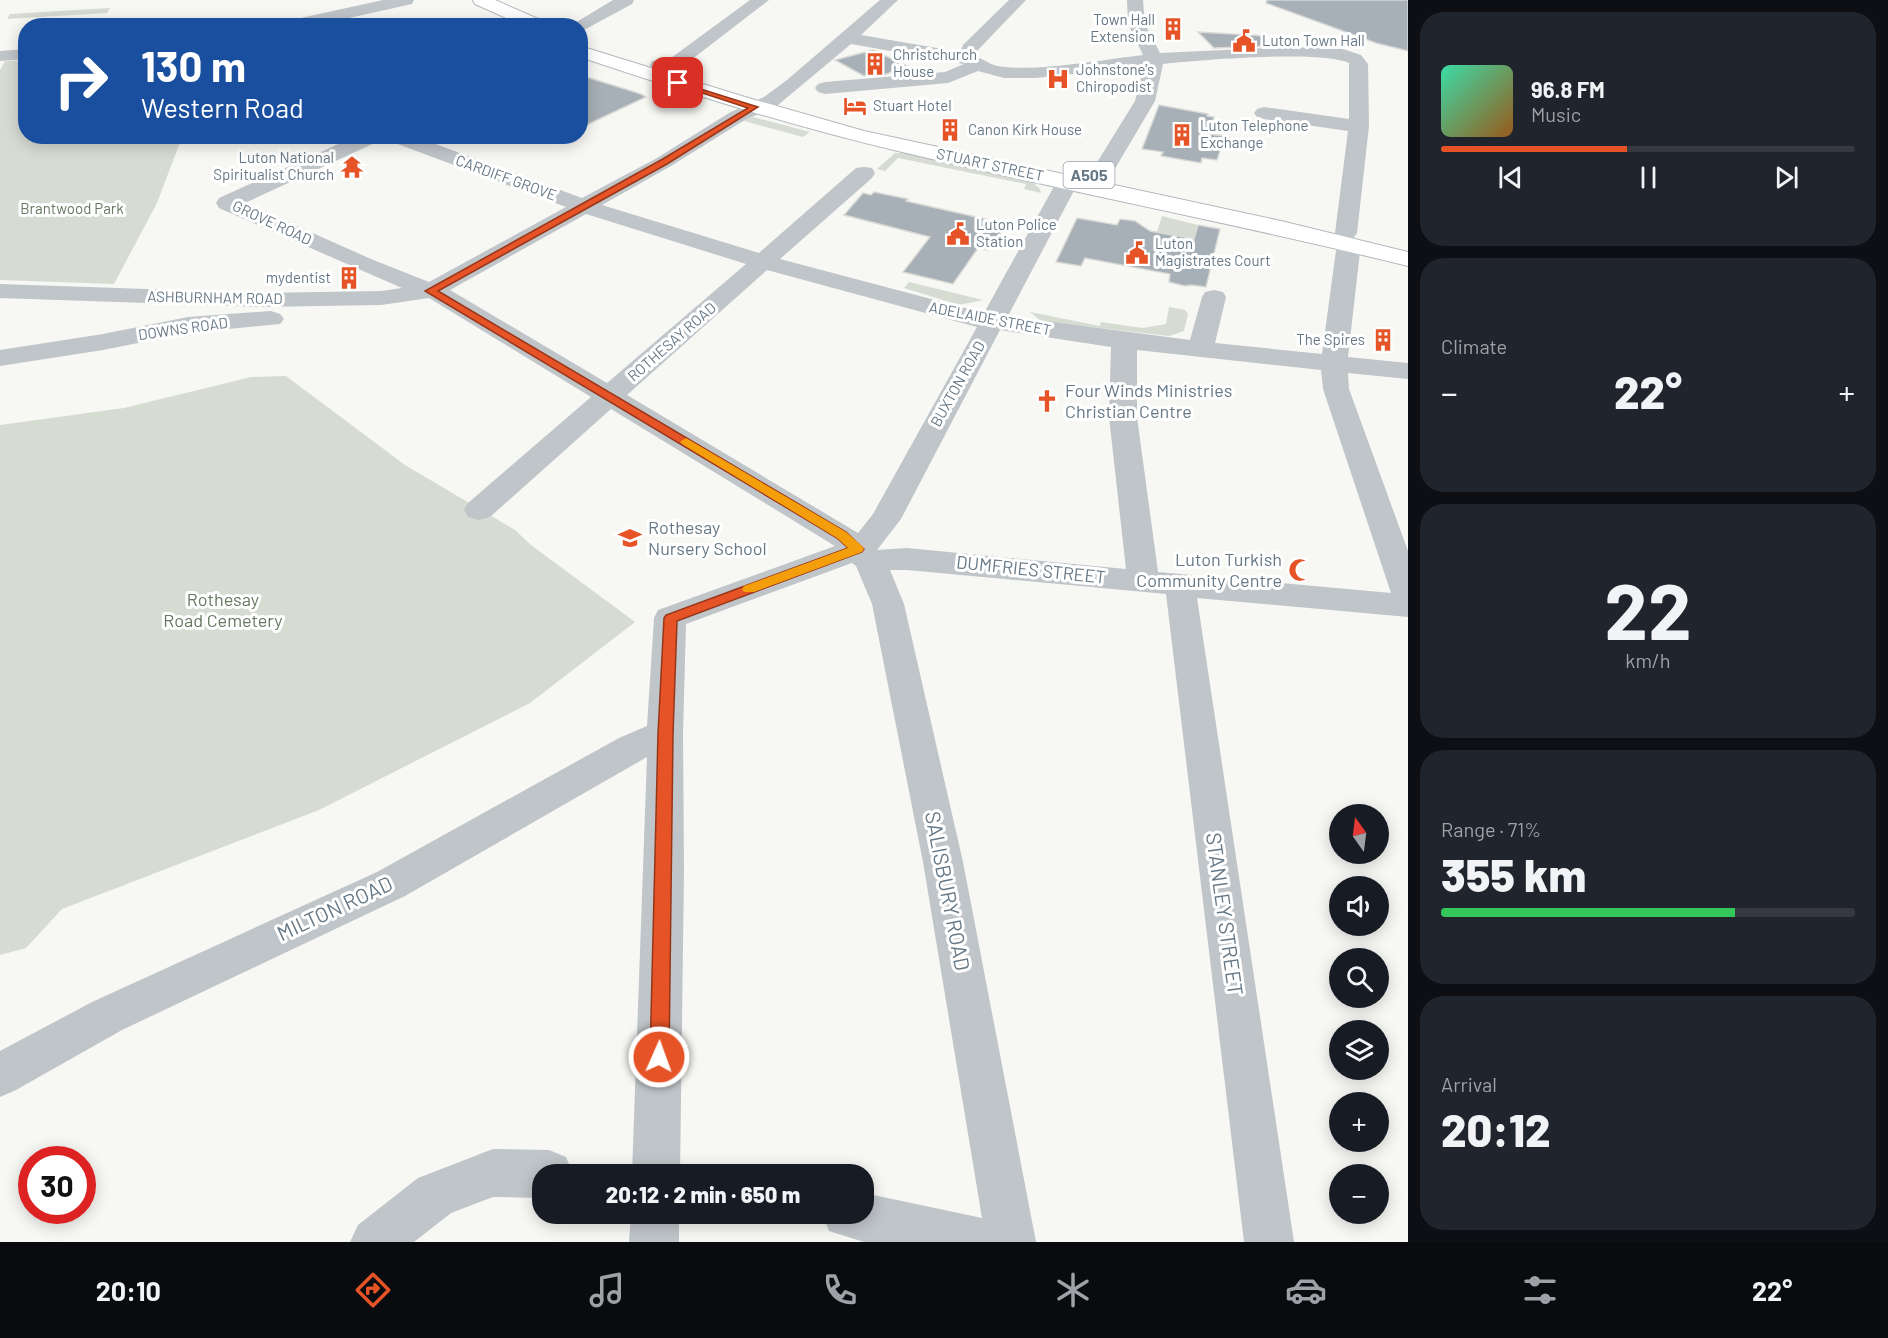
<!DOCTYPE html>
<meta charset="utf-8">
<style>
body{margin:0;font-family:Barlow,sans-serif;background:#20242c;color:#f1f3f6;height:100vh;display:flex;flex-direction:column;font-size:22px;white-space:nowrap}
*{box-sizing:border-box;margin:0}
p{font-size:20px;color:#9ea1a6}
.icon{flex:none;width:33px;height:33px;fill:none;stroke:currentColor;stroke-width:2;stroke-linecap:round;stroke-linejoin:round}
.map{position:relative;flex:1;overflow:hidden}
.side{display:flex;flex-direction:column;gap:12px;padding:12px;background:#0d0f14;width:480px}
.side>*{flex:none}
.hud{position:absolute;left:18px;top:18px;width:570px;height:126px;border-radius:24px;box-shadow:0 3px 15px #0003;background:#1a4fa0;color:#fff;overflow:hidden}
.needle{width:39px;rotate:346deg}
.buttons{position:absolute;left:1329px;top:804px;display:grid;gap:12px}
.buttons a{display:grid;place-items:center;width:60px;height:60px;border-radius:50%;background:#171b24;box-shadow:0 3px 15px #0003;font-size:30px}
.speed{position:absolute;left:18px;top:1146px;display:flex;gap:12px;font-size:30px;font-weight:700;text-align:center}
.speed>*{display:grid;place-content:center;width:78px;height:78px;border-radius:50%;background:#171b24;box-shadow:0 3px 15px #0003;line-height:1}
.speed .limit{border:9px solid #d22;background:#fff;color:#111}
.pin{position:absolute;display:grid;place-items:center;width:51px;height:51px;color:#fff;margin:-26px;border-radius:12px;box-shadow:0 3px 9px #0006}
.me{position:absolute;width:66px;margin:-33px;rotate:2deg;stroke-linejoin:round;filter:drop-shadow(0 0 4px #0008)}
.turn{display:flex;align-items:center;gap:21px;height:126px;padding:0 24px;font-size:27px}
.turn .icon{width:78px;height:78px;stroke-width:2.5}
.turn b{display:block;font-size:42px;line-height:51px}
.big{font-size:45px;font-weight:800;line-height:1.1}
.side .tile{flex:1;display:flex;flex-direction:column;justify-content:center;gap:9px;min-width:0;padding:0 21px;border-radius:24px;background:#20242c}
.side .dial{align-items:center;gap:0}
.dial b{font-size:78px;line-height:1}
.song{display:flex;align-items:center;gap:18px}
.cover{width:72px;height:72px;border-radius:9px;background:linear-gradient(135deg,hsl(160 70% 55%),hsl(30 70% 35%))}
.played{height:6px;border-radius:3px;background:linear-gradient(90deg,#e65326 45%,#363941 45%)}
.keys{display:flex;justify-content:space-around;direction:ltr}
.heat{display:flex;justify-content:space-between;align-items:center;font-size:33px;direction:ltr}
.charge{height:9px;border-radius:4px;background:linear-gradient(90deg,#34c759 71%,#363941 0)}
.trip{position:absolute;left:532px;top:1164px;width:342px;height:60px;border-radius:24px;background:#171b24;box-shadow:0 3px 15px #0003;font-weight:800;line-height:60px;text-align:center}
.menu{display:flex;height:96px;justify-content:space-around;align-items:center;background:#090b0e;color:#9ea1a6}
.menu .icon{width:42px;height:42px}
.menu .active{color:#e65326}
.menu b{font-size:27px;color:#f1f3f6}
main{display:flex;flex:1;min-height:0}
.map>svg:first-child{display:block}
.green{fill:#d7dcd3}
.building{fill:#a7b0b6;stroke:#d9d9d7;stroke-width:1.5}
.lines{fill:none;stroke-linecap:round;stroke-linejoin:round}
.highway-casing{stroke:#b4b8bb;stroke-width:2}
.minor{fill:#c0c5c9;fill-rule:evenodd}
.highway{fill:#fff;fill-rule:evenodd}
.route{fill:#e65326;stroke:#963619;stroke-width:1.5}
.slow{fill:#f59e0b}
.labels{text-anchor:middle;stroke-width:6;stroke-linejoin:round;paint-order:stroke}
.far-poi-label{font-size:15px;fill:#667886;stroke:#fff;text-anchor:start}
.far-street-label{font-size:15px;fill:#667886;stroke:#fff}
.far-park-label{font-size:15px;fill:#667861;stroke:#fff}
.shield{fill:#fff;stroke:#94a0aa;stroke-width:1.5}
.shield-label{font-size:16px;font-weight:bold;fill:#667886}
.poi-label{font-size:18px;fill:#667886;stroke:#fff;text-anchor:start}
.street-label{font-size:18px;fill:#667886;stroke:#fff}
.park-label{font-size:18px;fill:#667861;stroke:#fff}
.near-street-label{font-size:21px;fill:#667886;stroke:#fff}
</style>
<main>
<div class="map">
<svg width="1408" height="1242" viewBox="0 0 1408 1242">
<rect width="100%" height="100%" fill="#f7f7f4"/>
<!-- green -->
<path class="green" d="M110,8L107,13L7,19L10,14Z
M25,60L26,136L182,137L157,203L114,284L0,280V70L5,61Z
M753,117L810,132L803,137L744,121Z
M895,153H906L1030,180L1040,189L1041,193L1024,189L1026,184L898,158L885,171L877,169Z
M1162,216L1198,225L1194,239L1157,232Z
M909,282L983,300L959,305L904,288Z
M1169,307L1185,310L1188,314L1184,331L1169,336L1041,321L1030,312L1100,326L1101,322L1143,328L1166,324Z
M286,376L405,465L515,530L531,545L635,622L530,703L319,810L62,909L26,948L0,955V425L124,408L251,377Z"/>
<!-- building -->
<path class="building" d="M1267,0H1408V51L1376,43L1266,3Z
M1198,32L1266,36V46L1214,48Z
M873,50L907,66L884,75L864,76L835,60Z
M580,75L641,94L646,97L580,128Z
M1159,105L1208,114L1207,116L1214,117L1208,134L1225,136L1217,160L1202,158L1201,163L1161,156L1163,152L1142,149Z
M874,192L908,199L906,201L1007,224L988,250L978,248L953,284L903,272L930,237L844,215L863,193L871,195Z
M1077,218L1117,225L1120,219L1135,221L1150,231L1194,239L1198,225L1220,229L1206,287L1191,285L1185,286L1169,282L1170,274L1085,258L1081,266L1056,262Z"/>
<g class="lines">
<!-- highway casing -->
<g class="highway-casing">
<path id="highway" d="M473,0H495L545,22L547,26H524L475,4Z
M580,46L745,97L864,131L1281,221L1408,252V266C1239,224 1068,192 898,151C791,126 685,92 580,57Z"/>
</g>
<!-- minor -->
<path class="minor" d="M383,0H414L412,4L313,26H279L287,21Z
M613,0H634L632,4L584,30L580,31V26H570Z
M750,0H769L682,67L659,71L652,69L650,65L652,61L671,58Z
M880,0H898L861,35L960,52L963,45L1009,0H1026L978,50L977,57C983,59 988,63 994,65C1025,74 1108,59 1143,55L1128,24L1127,0H1143L1145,24L1160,53L1289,47L1343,49L1361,55L1368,64L1369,126L1357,233L1354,237L1361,243L1348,357L1408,363V379L1348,373L1349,389L1408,551V617L1197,598L1294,1242H1244L1166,594L907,570H890L904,604L963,862L1036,1242H864L829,1231L822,1214H864V1193L982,1218L923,862L872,604L856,566L852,563L686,624L683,734L684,870L680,1174H632L647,757L405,896L122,1030L16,1090L0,1097V1051L92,1002L377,872L619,738L647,726L654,618L658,610L835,546L611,409L490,517L479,520L468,517L464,510L468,503L591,397L429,298L381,305L260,307L0,298V284L260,293L381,291L402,288L219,208L216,203L219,198L356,136H384L381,140L245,203L371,259L429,282L566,207L387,140L384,136H414L582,198L657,158L729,113L764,97L787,80ZM851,44L964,64L945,72L825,82L818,84L815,88L818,92L825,94L948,83L978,71L1004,78H1036L1144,66L1135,101L1088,177L1091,182L1099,183L1107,182L1110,177L1155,101L1163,64C1200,60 1319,50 1349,63V119L1264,107L1257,109L1254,113L1257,117L1264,119L1348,131L1335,233L1341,238L1337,243L1322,354L1215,343L1226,297L1223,292L1214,290L1205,292L1202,297L1190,340L1008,316L1079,181L1076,176L1068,175L1060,176L1057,181L984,313L780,259L872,178L875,173L872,168L864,167L856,168L759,253L602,205L671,166L743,121L778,105ZM586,214L746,264L607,383L450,290ZM767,270L977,327L873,514L858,533L627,395ZM1000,330L1111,347L1109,417L1126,569L907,548L877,550L901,519ZM1137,350L1321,370L1323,389L1391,593L1158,572L1137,417Z
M26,49V59L0,61V51Z
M271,311L280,314L284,319L280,324L188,333L103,350L0,366V350L103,334L188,317Z
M493,1149L549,1150L566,1157L573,1174H543V1198L493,1197L451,1213L414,1242H350L358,1225L418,1178Z
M631,1214H679V1242H629Z"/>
<!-- highway -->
<use href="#highway" class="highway"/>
</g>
<!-- route -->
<path class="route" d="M675,81L758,107L667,164L438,291L846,532L864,549L862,552L677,621L673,734L669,1057L666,1063L659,1066L653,1063L650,1057L658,734L664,618L666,615L848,548L837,538L425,291L661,160L748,108L675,84Z"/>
<!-- slow -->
<path class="slow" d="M686,438L846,532L862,546L864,549L862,552L754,592H744L742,589L744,586L848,548L837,538L682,444L680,442Z"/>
<!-- icons -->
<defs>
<g id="building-bare" transform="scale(1.8)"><path d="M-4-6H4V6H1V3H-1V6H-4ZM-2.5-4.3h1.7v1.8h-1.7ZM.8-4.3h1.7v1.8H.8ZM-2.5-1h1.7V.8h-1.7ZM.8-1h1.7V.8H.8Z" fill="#e65326" stroke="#fff" stroke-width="2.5" paint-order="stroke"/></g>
<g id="civic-bare" transform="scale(1.8)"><path d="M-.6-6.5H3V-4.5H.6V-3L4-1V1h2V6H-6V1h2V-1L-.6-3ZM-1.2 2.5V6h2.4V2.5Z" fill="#e65326" stroke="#fff" stroke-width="2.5" paint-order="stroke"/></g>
<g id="hospital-bare" transform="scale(1.8)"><path d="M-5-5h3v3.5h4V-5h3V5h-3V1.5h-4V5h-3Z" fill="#e65326" stroke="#fff" stroke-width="2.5" paint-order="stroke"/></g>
<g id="hotel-bare" transform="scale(1.8)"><path d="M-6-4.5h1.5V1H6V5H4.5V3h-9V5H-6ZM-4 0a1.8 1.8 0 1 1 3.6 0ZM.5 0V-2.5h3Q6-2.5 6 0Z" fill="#e65326" stroke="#fff" stroke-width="2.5" paint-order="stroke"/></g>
<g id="temple-bare" transform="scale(1.8)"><path d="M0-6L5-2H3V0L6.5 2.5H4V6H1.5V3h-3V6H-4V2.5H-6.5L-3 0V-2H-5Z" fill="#e65326" stroke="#fff" stroke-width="2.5" paint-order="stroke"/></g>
<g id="church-bare" transform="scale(1.8)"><path d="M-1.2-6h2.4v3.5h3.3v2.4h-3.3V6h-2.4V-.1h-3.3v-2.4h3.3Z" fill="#e65326" stroke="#fff" stroke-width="2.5" paint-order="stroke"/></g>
<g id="school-bare" transform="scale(1.8)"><path d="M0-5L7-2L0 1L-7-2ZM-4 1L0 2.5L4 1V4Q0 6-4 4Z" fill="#e65326" stroke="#fff" stroke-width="2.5" paint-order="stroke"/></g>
<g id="mosque-bare" transform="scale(1.8)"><path d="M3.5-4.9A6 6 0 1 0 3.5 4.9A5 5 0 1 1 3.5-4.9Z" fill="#e65326" stroke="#fff" stroke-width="2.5" paint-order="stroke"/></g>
</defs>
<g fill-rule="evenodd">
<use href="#building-bare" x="1173" y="29"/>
<use href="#civic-bare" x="1244" y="41"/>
<use href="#building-bare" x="875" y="64"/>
<use href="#hospital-bare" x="1058" y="79"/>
<use href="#hotel-bare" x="855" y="106"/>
<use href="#building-bare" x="950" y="130"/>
<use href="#building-bare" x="1182" y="135"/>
<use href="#temple-bare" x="352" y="167"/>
<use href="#civic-bare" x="958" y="234"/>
<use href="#civic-bare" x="1137" y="253"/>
<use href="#building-bare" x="349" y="278"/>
<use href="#building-bare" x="1383" y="340"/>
<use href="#church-bare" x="1047" y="401"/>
<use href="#school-bare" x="630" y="538"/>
<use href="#mosque-bare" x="1300" y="570"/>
</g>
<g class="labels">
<!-- far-poi labels -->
<g class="far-poi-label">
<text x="1155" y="25" text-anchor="end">Town Hall<tspan x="1155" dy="17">Extension</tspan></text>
<text x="1262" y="46">Luton Town Hall</text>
<text x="893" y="60">Christchurch<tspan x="893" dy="17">House</tspan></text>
<text x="1076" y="75">Johnstone's<tspan x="1076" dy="17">Chiropodist</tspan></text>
<text x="873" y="111">Stuart Hotel</text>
<text x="1200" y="131">Luton Telephone<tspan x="1200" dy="17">Exchange</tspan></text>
<text x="968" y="135">Canon Kirk House</text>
<text x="334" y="163" text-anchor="end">Luton National<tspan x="334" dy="17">Spiritualist Church</tspan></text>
<text x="976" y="230">Luton Police<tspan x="976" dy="17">Station</tspan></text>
<text x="1155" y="249">Luton<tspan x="1155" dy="17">Magistrates Court</tspan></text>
<text x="331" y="283" text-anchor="end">mydentist</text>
<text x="1365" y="345" text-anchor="end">The Spires</text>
</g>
<!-- far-street labels -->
<g class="far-street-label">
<text transform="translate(990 165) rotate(12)" y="5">STUART STREET</text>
<text transform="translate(506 178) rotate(20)" y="5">CARDIFF GROVE</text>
<text transform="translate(272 223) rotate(25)" y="5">GROVE ROAD</text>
<text transform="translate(215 298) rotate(1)" y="5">ASHBURNHAM ROAD</text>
<text transform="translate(990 319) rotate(11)" y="5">ADELAIDE STREET</text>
<text transform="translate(183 329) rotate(-8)" y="5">DOWNS ROAD</text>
<text transform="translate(672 342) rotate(-41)" y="5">ROTHESAY ROAD</text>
<text transform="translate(958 384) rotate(-61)" y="5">BUXTON ROAD</text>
</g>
<!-- far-park labels -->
<g class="far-park-label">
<text x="72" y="214">Brantwood Park</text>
</g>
<!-- shield labels -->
<rect class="shield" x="1063.5" y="162" width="51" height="26" rx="4.5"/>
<g class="shield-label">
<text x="1089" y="181">A505</text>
</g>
<!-- poi labels -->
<g class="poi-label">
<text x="1065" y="397">Four Winds Ministries<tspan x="1065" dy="21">Christian Centre</tspan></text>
<text x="648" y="534">Rothesay<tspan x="648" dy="21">Nursery School</tspan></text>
<text x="1282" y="566" text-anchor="end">Luton Turkish<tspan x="1282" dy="21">Community Centre</tspan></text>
</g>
<!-- street labels -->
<g class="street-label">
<text transform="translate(1031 570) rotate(6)" y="6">DUMFRIES STREET</text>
</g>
<!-- park labels -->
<g class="park-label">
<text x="223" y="606">Rothesay<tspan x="223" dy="21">Road Cemetery</tspan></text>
</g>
<!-- near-street labels -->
<g class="near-street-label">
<text transform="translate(947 891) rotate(79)" y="7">SALISBURY ROAD</text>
<text transform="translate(335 909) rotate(-25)" y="7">MILTON ROAD</text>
<text transform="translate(1224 914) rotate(82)" y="7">STANLEY STREET</text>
</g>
</g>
</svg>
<div class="buttons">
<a><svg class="needle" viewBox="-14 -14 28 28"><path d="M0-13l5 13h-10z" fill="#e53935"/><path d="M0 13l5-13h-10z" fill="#9ea1a6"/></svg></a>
<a><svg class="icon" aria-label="sound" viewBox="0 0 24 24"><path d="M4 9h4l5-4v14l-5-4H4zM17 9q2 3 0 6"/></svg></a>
<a><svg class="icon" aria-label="search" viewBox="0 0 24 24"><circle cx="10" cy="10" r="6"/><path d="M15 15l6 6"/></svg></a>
<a><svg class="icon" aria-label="layers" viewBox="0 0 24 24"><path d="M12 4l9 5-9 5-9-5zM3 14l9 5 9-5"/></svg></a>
<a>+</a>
<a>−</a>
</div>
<div class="speed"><div class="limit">30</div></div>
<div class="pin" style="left:678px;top:83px;background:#d93025"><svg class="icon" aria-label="arrive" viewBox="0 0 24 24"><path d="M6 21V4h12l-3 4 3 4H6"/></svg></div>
<svg class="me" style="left:659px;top:1057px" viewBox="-20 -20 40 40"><circle r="17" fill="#e65326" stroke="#fff" stroke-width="3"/><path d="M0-11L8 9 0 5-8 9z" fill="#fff"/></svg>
<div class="trip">20:12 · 2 min · 650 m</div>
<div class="hud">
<div class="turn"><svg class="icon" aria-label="right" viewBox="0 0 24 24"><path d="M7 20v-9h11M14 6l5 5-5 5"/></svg><div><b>130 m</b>Western Road</div></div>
</div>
</div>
<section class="side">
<div class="tile">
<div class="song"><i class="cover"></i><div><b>96.8 FM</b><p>Music</p></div></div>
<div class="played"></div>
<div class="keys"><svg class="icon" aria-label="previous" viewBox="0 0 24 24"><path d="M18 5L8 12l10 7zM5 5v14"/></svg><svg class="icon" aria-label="pause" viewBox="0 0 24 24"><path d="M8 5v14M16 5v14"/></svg><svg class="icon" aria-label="next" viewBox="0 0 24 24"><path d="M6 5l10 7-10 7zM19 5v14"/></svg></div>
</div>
<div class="tile"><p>Climate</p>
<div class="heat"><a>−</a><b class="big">22°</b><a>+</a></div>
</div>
<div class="tile dial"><b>22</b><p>km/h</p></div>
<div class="tile"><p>Range · 71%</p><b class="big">355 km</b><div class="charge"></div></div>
<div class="tile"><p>Arrival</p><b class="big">20:12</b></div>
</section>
</main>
<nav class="menu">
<b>20:10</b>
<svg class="icon active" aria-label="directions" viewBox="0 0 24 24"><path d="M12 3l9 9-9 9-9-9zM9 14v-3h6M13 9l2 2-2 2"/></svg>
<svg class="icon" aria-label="music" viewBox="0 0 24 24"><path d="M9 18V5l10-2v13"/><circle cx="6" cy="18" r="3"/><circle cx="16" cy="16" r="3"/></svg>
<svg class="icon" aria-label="phone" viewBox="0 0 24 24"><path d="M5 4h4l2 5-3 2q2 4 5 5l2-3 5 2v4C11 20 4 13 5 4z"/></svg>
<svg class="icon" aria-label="climate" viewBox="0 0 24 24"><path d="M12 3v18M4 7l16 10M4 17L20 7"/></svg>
<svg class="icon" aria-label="car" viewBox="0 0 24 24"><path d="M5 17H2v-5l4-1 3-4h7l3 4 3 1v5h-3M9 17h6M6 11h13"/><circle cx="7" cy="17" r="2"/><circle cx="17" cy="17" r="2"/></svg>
<svg class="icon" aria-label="filters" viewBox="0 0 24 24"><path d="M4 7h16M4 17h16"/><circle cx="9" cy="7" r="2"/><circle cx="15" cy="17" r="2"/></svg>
<b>22°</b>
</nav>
